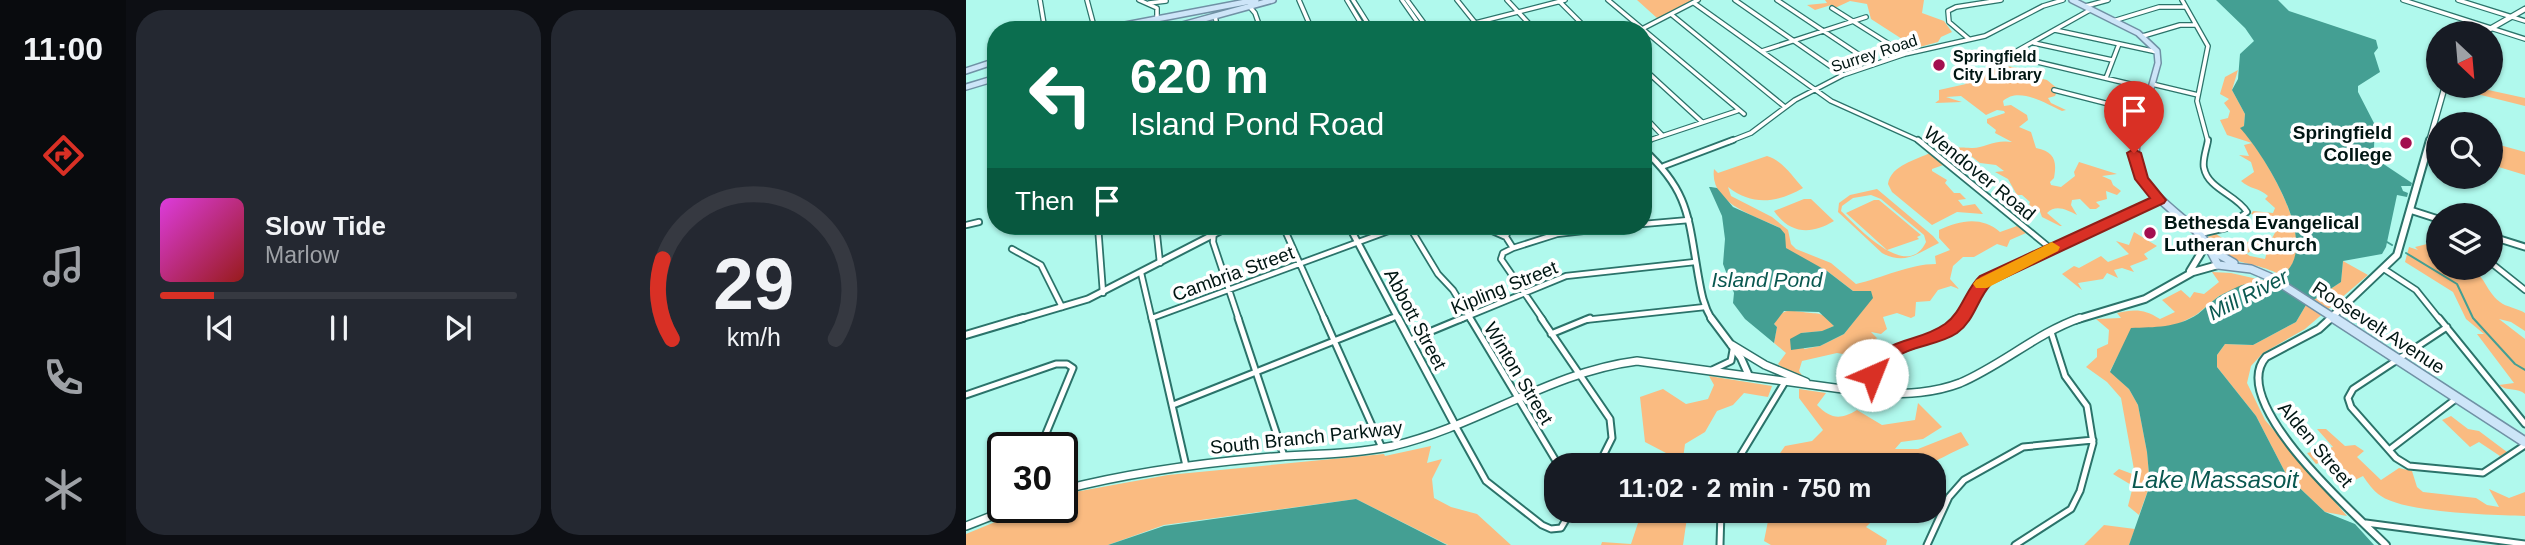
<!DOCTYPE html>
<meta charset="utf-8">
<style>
body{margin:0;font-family:Helvetica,sans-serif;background:#242831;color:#f1f3f6;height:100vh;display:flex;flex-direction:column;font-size:26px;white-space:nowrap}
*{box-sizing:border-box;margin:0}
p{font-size:23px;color:#9ea1a6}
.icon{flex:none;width:38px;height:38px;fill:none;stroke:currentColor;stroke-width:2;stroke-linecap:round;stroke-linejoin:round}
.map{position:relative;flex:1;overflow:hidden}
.details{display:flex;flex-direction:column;gap:10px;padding:10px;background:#0d0f14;width:840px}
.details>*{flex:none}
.top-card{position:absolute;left:21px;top:21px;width:665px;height:214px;border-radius:28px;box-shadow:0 2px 5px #0004;background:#0b6e4f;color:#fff;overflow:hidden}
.needle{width:46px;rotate:154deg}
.controls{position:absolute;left:1460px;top:21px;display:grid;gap:14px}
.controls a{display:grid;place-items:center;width:77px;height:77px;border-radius:50%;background:#171b24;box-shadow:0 2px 5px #0004;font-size:35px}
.speed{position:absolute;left:21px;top:432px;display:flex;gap:14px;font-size:35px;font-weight:700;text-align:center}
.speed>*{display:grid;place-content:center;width:91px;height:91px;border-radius:50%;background:#171b24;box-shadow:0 2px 5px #0004;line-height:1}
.speed .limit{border:4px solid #111;border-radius:10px;background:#fff;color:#111}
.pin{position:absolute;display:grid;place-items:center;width:60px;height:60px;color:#fff;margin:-72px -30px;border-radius:50% 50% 50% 0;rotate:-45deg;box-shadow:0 0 7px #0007}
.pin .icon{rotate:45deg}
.me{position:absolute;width:77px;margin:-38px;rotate:44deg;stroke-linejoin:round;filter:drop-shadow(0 0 5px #0008)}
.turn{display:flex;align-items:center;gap:24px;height:147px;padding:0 28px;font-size:32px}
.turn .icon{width:91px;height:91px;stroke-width:2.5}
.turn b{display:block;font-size:49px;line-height:60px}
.then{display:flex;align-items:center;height:66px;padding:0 28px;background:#0003;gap:14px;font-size:26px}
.details .widget{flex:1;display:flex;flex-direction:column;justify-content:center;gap:10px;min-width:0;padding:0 24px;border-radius:28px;background:#242831}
.details .dial{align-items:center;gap:0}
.dial svg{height:182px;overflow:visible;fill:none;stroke:#363941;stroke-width:7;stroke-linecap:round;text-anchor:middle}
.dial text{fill:#f1f3f6;stroke:none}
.song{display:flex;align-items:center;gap:21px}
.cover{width:84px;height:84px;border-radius:10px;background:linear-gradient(135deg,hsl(300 70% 55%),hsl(0 70% 35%))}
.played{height:7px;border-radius:4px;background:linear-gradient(90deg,#d93025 15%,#363941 15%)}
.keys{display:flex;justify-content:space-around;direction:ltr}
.details .tiles{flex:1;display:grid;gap:10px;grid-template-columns:repeat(2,1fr)}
.trip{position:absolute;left:578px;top:453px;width:402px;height:70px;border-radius:28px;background:#171b24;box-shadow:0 2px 5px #0004;font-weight:600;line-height:70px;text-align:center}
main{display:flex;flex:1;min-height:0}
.menu{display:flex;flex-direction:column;width:126px;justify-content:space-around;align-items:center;background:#090b0e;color:#9ea1a6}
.menu .icon{width:49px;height:49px}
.menu .active{color:#d93025}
.menu b{font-size:32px;color:#f1f3f6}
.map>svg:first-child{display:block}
.green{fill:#fabb81;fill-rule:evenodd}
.water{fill:#449f93}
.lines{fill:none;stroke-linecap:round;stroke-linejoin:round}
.stream{stroke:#449f93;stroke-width:2}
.minor-far2-casing{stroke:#2b736a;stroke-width:6}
.minor-far1-casing{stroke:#2b736a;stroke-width:8}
.minor-casing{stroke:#2b736a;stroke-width:9}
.tertiary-far2-casing{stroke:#2b736a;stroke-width:6}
.tertiary-far1-casing{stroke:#2b736a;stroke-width:9}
.tertiary-casing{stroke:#2b736a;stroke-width:10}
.secondary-far2-casing{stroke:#2b736a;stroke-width:7}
.secondary-far1-casing{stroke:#2b736a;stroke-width:10}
.secondary-casing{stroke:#2b736a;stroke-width:10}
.primary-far2-casing{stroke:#7091a5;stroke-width:8}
.primary-far1-casing{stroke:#7091a5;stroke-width:10}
.primary-casing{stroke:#7091a5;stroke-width:12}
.minor-far2{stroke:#fff;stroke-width:3.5}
.minor-far1{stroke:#fff;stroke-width:4.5}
.minor{stroke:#fff;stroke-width:5}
.tertiary-far2{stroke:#fff;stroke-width:3.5}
.tertiary-far1{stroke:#fff;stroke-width:5}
.tertiary{stroke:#fff;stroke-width:6}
.secondary-far2{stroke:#fff;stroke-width:4.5}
.secondary-far1{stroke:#fff;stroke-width:6}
.secondary{stroke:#fff;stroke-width:7}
.primary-far2{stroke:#cde5f8;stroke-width:5}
.primary-far1{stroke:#cde5f8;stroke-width:7}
.primary{stroke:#cde5f8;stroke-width:9}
.route{fill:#d93025;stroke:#8d1f18;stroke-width:2}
.slow{fill:#f59e0b}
.poi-dot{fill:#a30f4f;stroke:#fff;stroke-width:2.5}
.labels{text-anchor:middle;stroke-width:7;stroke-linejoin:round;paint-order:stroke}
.far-street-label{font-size:16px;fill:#001613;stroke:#fff}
.far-poi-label{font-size:16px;font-weight:bold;fill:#001613;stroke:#fff;text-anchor:start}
.poi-label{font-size:19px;font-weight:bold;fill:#001613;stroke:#fff;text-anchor:end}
.street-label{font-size:19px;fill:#001613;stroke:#fff}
.water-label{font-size:21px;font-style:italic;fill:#0a5850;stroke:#fff}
.near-water-label{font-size:24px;font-style:italic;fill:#0a5850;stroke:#fff}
</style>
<main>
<nav class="menu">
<b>11:00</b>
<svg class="icon active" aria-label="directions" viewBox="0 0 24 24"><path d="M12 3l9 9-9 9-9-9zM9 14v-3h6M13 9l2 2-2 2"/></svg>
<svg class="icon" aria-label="music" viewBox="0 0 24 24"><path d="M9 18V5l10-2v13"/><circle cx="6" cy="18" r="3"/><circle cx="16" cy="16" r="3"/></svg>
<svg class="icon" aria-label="phone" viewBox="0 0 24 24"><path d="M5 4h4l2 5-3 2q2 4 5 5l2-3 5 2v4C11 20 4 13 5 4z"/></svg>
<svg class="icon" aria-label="climate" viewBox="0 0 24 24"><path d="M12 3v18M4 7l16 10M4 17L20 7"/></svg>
</nav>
<section class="details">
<div class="tiles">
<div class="widget">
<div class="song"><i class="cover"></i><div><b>Slow Tide</b><p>Marlow</p></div></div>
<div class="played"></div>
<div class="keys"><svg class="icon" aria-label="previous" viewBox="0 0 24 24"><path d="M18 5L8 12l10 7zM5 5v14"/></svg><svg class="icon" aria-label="pause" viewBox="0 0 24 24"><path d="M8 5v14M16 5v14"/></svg><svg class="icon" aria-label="next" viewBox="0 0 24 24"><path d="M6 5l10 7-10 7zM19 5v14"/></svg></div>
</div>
<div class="widget dial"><svg viewBox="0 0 100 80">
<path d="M14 69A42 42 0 1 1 86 69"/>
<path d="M14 69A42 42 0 0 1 10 34" stroke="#d93025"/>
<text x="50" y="56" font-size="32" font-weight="700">29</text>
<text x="50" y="72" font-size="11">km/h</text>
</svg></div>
</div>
</section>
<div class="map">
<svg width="1559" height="545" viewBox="0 0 1559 545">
<rect width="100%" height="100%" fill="#b0f9ed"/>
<!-- green -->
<path class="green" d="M671,0H736L691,18Z
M859,0H958L956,13L978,21L986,32L975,37L972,42L950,48L905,19L901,4L884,1L869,8L865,5L849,10L841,5L861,3Z
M1036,65L1067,71L1057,74L1081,80L1092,89L1089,96L1082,98L1085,103L1100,110L1096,111C1080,104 1053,86 1037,101L1038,106L1045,105L1061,115L1062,120L1053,127L1065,132L1070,148C1089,152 1091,161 1088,178L1084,182L1085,185L1095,187L1109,176L1108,172L1113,162L1151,174L1136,176L1145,180L1147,185L1155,191L1151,195L1140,191L1141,199L1130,202L1134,206L1130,209H1124L1114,199L1106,200L1105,205L1111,215C1101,210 1090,204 1081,213L1096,226H1094L1076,217L1073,209L1066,208L1063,204L1064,202L1056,195H1051L1042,179L1029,172L1038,171L1030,165L1014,163L1005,156L998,154L985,160L977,152C989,147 993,147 1005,148C1017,149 1028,139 1046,142L1029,133L1030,130L1021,123V119L1039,113L1038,111L1031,110L1020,115L995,96L980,97L996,102L969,103L973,100V90L1000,84L997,82L1010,80Z
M1272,70L1266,90L1279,114L1278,126L1275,128C1296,151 1361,254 1314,275C1290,260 1256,267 1241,237L1250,234L1284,256L1299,259L1302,248L1294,244L1282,253L1275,245L1290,238L1305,240L1311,229V221L1285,214L1287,211L1307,213L1309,208L1299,199L1302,196C1294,188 1283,189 1275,181L1288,172L1285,162L1273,155L1283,156L1278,145L1286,143L1261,135L1254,120L1262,118L1264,111L1258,103L1263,99L1254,94L1259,77Z
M1504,86L1559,98V106L1503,92Z
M1530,144L1559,152V175L1526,165Z
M966,152L980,164L966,169V171L981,180L979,183L988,193H994L1000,199L992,200L997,206L1009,204L1017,214L991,212L966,225L926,192L922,184C925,165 950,160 966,152Z
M801,156C816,160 827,177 837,188C811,203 786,206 762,187L765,196L806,217L822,230L825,244L830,249L865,263L890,284C916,278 944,264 970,264L969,256L984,250L973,238V230C994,220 1016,216 1034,232L1051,226L1060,233L1044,240L1041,247L1031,244L1008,257H997L987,266L984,279L993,289L985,286L972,290L964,301L950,302L949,316L945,318L931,313L917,317L921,329L915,334L905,332L911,338L895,357L871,353L836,361L833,371L838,378L821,371L812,364L820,353L808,343L811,327L808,324C816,308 822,310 837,312C854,315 856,310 868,326L857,331L835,333L838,349L854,346L878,334L906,298L901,291H887L861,271L825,253L820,248L814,228C790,216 743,204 748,169L752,173Z
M911,189L967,236L973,243C953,252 940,266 916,253L872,212L873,203L884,195ZM905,195L915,199L958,235L960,242C941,282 892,227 875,211L876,206L887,198Z
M838,199H845L868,221C845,235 824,234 808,211Z
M908,200H913L955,235L951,237L953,239L921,250L880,213Z
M1168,232L1191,246L1178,254L1182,259L1164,266L1168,272L1156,268L1148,270L1152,278L1141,273L1137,279L1112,283L1116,290L1096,274L1108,266L1113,268L1135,256L1142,262L1163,254L1150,241L1163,245Z
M1465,243L1472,247V268C1487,268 1508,265 1517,280C1522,288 1526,296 1534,302C1540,307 1551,308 1559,313V331L1545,322L1533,319L1559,339V394C1552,387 1541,392 1533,385L1548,383L1511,334H1518L1500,319L1487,292L1439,262L1443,247L1452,250L1449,247Z
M1377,261L1402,275L1339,329L1297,353L1285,366L1281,383L1299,420L1381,516L1359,512L1321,476L1290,416L1251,367V355L1259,344L1287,345L1330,322L1340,305L1375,282Z
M1246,272L1265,273L1300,281L1280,284L1253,296L1230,315L1153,354L1144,371L1163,389L1172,405L1181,452L1184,485L1173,515L1162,506L1167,486L1147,474L1153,469L1169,475L1155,398L1141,382L1120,367L1131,357V349L1142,344L1143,330L1130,319L1155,318L1151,313C1169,309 1178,309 1194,319L1209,312L1196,300L1215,290L1224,298L1228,292L1238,294L1253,282Z
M743,376L806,386L802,397L778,393L767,405L751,411L739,432L719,444L717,459L728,460L727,465H694L700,453L679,442L674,397L697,389L720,404L742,399L748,385Z
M833,389L860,393L851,405C865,419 874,420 891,410L916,425L949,420L952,403L976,427L957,439L935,442L929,449H952L995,432L1003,445C959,463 964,475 915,453L903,465H814L810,459L819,446L846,441L857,430L833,398Z
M1485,416L1502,429L1513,431L1541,452L1534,456L1513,442L1504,447L1476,420Z
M1351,429H1360L1379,446L1389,445L1398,451L1391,457L1415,480L1433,468L1446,471L1451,487L1457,492L1510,498L1521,505L1533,507L1523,489L1543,498L1559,492V516C1528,515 1439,513 1415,496C1407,491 1402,483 1397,476L1375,487L1366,478L1379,470L1367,458L1350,464L1341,453L1367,447Z
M465,446L461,463L476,459L466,479L468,498L485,507L511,514L545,545H482L390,499L198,525L142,545H0V534L63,508H96V496L109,492L202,475L418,454L419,456Z
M657,511H722L717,545H635L636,542L665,544L673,520Z
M813,511H940L937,520H907L900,527L921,540L920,545H805L798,541L803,516Z
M1138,525L1169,529L1163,545H1118Z"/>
<!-- water -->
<path class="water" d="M1250,0H1312L1323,11L1410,40L1412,48L1408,53L1414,72L1392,86V92L1409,125L1408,147L1413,161L1446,183L1445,186H1435L1437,191L1442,193L1441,197L1431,195L1420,247L1416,254L1377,261L1375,282L1340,305L1330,322L1287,345L1259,344L1251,355V367L1290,416L1321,476L1359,512L1389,524L1408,545H1163L1184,485L1181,452L1172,405L1163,389L1144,372L1165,328C1188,327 1211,328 1232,314C1240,308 1247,299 1257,294C1264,291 1273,285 1281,284C1294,281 1310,281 1321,271C1352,239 1297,153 1274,128L1278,126L1279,114L1266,90L1272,79L1274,54L1288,41L1279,28Z
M745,187L751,188L767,207L814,228L819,234L820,248L861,271L887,291H905L907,298L878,334L854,346L825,350L824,339L835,333L856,331L868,326L853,312L818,311L808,324L811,327L808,343L779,319L767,303L768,293L757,264L759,239L756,216L743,187Z
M390,499L481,545H142L198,526Z"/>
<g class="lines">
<!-- stream -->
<path class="stream" d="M1421,242L1426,245
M1440,253L1491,284L1507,318L1549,364L1559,370"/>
<!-- minor-far2 casing -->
<g class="minor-far2-casing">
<path id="minor-far2" d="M74,0L79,30
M121,0L129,30
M173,0L191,8V17
M333,0L346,30
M381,0L399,30
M387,0L406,30
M436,0L457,30
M441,0L463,30
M491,0L515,30
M642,0L778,114
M769,0L877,75
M811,0L907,64
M1216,0L1242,46L1231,101L1242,142
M1437,0L1559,39
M1492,0L1559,21
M593,1L622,30
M183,3L200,1
M728,3L865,101L956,142
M1120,6L1142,0
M866,8L939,54
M706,15L819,107
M249,16L252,30
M1147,21L1193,7H1219
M482,30L599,0
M1089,30L1191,52
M1177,36L1214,25H1230
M1003,39L983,22L982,11L990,7L1035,0
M1068,43L1146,60
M796,51L900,17
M1042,55L1185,89
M1016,58L1049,52L1124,10
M677,68L736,122
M1140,78L1153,44
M1186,84L1232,95
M1088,90L1178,113
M29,105L30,101
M677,115L696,135
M678,142L771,111
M762,142L785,133L829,100L877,75L939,54L1019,36L1077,6L1097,0"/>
</g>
<!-- minor-far1 casing -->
<g class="minor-far1-casing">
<path id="minor-far1" d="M952,140L1084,248
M677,142L683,140
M698,166L767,140
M677,224L723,220
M0,225L13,222
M132,226L137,293
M190,226L194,263
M248,226L247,242L273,320
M317,226L359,320
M443,226L472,274L487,290L505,320
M515,226L540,237L547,248L537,253L535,259L577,320
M1234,234L1260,228L1281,212C1271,195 1242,189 1238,168C1236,160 1241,148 1242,140
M540,237L543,226
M547,248L591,234L661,226
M46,249L75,265L96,307
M1524,262L1559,290
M1418,269L1450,290L1474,320
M175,273L186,320
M186,318L436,226
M421,320L431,316
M493,320L600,276L729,262
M619,320L739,307
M993,320L1020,280L1193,199"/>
</g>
<!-- minor casing -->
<g class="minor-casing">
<path id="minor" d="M186,318L220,466
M272,318L318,456
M358,318L416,448
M504,318L593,466
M575,318L644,419L646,438L632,466
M1473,318L1559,424
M1481,327L1387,389L1382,398L1385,407L1430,458L1443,466L1517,473L1559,445
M585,334L624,318
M444,340L497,318
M746,370L765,361L767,350
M904,393C918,330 962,357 994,318
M0,395L90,364H101L107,368L74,448
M207,405L426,318
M490,427L520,481L576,525L585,529L595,528L605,511
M1423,450L1491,398
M768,466L819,382
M1400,523L1559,544
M754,545L755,511
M961,545L983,497L998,480L1057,447L1127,440
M1049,545L1105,509L1114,491L1127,443L1121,406L1099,376L1085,332"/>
</g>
<!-- tertiary-far2 casing -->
<g class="tertiary-far2-casing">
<path id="tertiary-far2" d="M541,0L569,30
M283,6L289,13L295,30
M674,30L732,0"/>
</g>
<!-- tertiary-far1 casing -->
<g class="tertiary-far1-casing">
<path id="tertiary-far1" d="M677,149C723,191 722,216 732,274C735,291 737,305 746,320
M1444,210L1472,219
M383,226L433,320
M1524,236L1559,247
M51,320L122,299L264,226
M1363,320L1367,316"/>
</g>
<!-- tertiary casing -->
<g class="tertiary-casing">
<path id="tertiary" d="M432,318L490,427
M745,318L775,358L783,376
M1365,318L1353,329L1300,357C1260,402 1390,515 1420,545
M0,335L57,318"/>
</g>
<!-- secondary-far2 casing -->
<g class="secondary-far2-casing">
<path id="secondary-far2" d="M1517,33L1559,9
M1463,142L1479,86"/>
</g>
<!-- secondary-far1 casing -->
<g class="secondary-far1-casing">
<path id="secondary-far1" d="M1224,271L1235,253L1234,234
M1367,316L1431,255L1464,140
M1109,320L1179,299L1227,272L1252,265"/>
</g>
<!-- secondary casing -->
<g class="secondary-casing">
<path id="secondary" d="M766,345L799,365L840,382
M96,490C162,473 227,464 295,458C338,454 384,455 427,446C512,426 584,372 671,361L913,394C941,394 968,393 994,383C1036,365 1071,333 1114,318
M0,526L46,508"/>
</g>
<!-- primary-far2 casing -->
<g class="primary-far2-casing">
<path id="primary-far2" d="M1106,0L1172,33L1191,51L1192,63L1170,142
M133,30L290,0
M198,30L307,0
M0,71L30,61
M0,87L30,78"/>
</g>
<!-- primary-far1 casing -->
<g class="primary-far1-casing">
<path id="primary-far1" d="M1171,140C1159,185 1210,208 1235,236C1242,244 1247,256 1252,265L1285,269L1306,278L1371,320
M1245,250L1268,263"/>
</g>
<!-- primary casing -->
<g class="primary-casing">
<path id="primary" d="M1368,318L1559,442"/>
</g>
<!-- minor-far2 -->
<use href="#minor-far2" class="minor-far2"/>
<!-- minor-far1 -->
<use href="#minor-far1" class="minor-far1"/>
<!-- minor -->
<use href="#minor" class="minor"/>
<!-- tertiary-far2 -->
<use href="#tertiary-far2" class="tertiary-far2"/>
<!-- tertiary-far1 -->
<use href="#tertiary-far1" class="tertiary-far1"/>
<!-- tertiary -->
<use href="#tertiary" class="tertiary"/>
<!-- secondary-far2 -->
<use href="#secondary-far2" class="secondary-far2"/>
<!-- secondary-far1 -->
<use href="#secondary-far1" class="secondary-far1"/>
<!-- secondary -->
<use href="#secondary" class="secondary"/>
<!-- primary-far2 -->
<use href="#primary-far2" class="primary-far2"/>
<!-- primary-far1 -->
<use href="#primary-far1" class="primary-far1"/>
<!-- primary -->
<use href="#primary" class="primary"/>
</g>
<!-- route -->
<path class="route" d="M1168,149L1175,153L1182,178L1200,200L1198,203L1025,284C1011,299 1009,320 991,333C972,346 943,345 925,361C920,366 916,374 912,380H900L897,375C920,333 947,346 979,324C996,312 999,290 1014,276L1184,198L1169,179L1161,153Z"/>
<!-- slow -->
<path class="slow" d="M1086,242L1094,247L1092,251L1021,288H1010L1007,284L1010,280Z"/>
<!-- markers -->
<g class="poi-dot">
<circle cx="973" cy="65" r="7"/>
<circle cx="1440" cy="143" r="7"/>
<circle cx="1184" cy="233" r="7"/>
</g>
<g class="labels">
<!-- far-street labels -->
<g class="far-street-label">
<text transform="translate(908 53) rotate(-18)" y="6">Surrey Road</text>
</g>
<!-- far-poi labels -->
<g class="far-poi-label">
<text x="987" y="62">Springfield<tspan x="987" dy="18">City Library</tspan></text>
</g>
<!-- poi labels -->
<g class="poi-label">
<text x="1426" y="139">Springfield<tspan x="1426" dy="22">College</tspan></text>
<text x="1198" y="229" text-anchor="start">Bethesda Evangelical<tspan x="1198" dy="22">Lutheran Church</tspan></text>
</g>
<!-- street labels -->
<g class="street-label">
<text transform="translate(1014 173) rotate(39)" y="7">Wendover Road</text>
<text transform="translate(267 273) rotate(-20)" y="7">Cambria Street</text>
<text transform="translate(538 287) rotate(-22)" y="7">Kipling Street</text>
<text transform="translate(450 319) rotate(62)" y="7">Abbott Street</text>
<text transform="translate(1413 327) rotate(33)" y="7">Roosevelt Avenue</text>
<text transform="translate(553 373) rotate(59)" y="7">Winton Street</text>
<text transform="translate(340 437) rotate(-6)" y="7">South Branch Parkway</text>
<text transform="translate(1350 444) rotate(50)" y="7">Alden Street</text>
</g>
<!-- water labels -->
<g class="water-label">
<text x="801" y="287">Island Pond</text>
<text transform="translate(1282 295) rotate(-27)" y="7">Mill River</text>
</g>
<!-- near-water labels -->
<g class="near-water-label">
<text x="1249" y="488">Lake Massasoit</text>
</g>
</g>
</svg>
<div class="controls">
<a><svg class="needle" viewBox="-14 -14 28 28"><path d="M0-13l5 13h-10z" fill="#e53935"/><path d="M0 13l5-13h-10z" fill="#9ea1a6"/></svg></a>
<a><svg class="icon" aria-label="search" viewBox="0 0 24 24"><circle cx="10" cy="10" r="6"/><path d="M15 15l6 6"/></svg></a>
<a><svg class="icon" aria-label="layers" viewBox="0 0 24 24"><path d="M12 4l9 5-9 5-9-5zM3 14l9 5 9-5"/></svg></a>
</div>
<div class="speed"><div class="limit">30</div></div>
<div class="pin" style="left:1168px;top:153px;background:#d93025"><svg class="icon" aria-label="arrive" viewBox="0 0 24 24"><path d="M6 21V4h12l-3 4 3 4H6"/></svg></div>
<svg class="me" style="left:906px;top:375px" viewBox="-20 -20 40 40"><circle r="19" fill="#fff"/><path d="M0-13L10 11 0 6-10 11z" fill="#d93025"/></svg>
<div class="trip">11:02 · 2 min · 750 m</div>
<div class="top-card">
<div class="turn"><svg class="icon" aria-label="left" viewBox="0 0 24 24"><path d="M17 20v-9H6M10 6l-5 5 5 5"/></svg><div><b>620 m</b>Island Pond Road</div></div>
<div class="then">Then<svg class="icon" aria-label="arrive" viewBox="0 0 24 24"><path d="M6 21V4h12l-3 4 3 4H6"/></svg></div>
</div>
</div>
</main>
